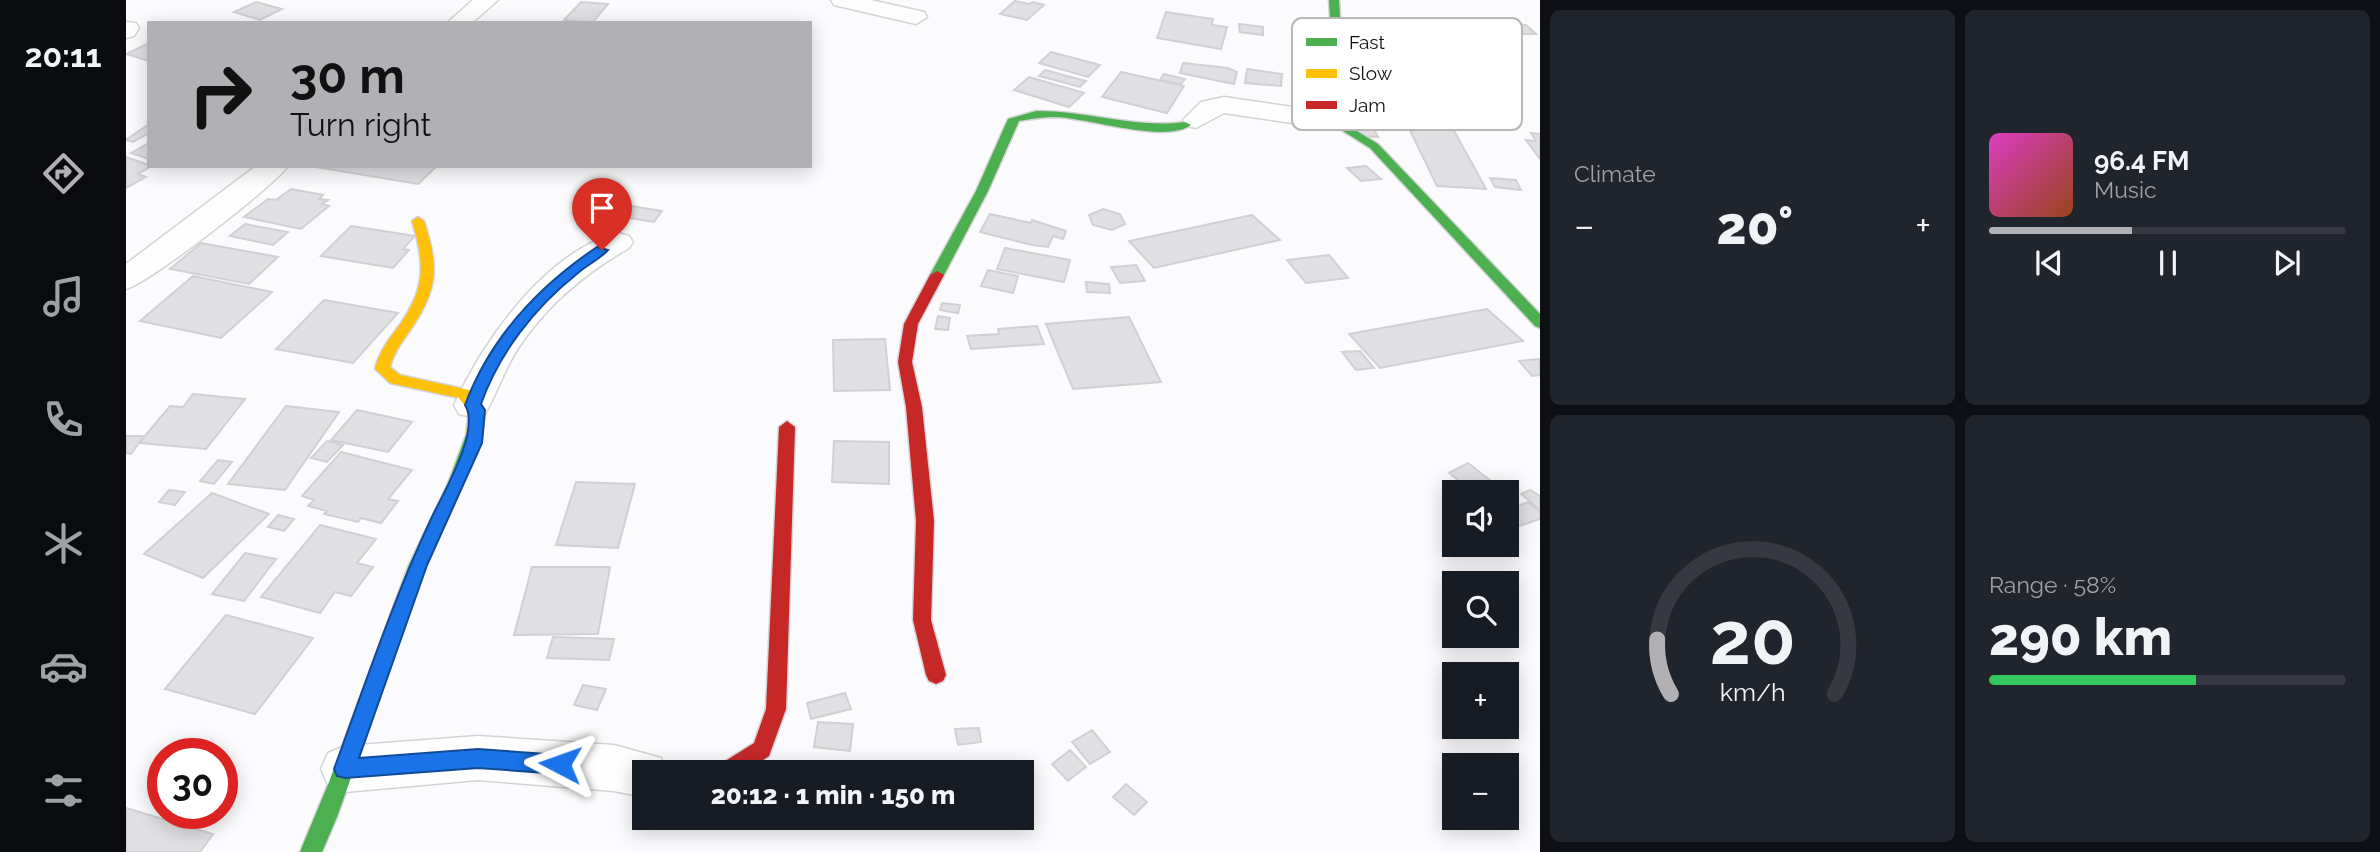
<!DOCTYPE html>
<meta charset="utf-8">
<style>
body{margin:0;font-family:Raleway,sans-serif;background:#20242c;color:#f1f3f6;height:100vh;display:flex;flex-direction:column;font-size:26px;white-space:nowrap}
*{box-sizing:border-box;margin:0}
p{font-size:23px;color:#9ea1a6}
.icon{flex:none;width:38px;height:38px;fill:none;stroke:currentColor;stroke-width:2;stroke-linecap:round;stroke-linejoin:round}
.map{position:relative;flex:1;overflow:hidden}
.sheet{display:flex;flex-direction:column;gap:10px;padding:10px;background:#0d0f14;width:840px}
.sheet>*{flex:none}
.hud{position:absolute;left:21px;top:21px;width:665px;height:147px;border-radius:0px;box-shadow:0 4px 18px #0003;background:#b1b1b5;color:#111;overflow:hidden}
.controls{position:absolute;left:1316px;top:480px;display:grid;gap:14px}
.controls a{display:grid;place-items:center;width:77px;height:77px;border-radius:0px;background:#171b24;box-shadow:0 4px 18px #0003;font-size:35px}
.speed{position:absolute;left:21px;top:738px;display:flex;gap:14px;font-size:35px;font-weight:700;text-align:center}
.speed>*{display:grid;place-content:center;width:91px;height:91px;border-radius:50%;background:#171b24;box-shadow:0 4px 18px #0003;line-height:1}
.speed .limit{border:10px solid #d22;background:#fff;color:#111}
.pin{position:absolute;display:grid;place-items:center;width:60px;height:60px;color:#fff;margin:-72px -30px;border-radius:50% 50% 50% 0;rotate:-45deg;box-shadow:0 0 7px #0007}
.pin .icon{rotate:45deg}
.me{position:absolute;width:77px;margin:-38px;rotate:274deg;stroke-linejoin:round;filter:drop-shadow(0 0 5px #0008)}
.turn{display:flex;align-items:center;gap:24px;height:147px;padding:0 28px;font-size:32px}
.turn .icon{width:91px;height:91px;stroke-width:2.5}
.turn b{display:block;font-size:49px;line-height:60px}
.big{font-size:52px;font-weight:800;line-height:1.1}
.sheet .tile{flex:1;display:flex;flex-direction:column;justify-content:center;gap:10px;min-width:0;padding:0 24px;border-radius:10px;background:#20242c}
.sheet .dial{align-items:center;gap:0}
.dial svg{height:182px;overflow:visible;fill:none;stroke:#363941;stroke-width:7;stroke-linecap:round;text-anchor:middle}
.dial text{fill:#f1f3f6;stroke:none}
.song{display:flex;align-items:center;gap:21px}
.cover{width:84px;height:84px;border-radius:10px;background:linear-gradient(135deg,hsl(310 70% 55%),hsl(20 70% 35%))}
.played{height:7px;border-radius:4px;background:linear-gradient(90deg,#b1b1b5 40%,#363941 40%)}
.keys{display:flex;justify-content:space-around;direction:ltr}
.heat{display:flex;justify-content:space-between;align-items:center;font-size:38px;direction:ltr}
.charge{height:10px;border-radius:5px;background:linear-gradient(90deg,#34c759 58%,#363941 0)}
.sheet .tiles{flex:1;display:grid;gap:10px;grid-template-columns:repeat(2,1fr)}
.trip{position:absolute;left:506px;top:760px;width:402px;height:70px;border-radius:0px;background:#171b24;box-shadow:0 4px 18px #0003;font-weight:800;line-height:70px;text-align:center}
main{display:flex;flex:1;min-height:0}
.dock{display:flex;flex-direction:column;width:126px;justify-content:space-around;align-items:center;background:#090b0e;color:#9ea1a6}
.dock .icon{width:49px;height:49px}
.dock .current{color:#b1b1b5}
.dock b{font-size:32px;color:#f1f3f6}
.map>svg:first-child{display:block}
.building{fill:#e0dfe2;stroke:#d1d0d3;stroke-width:2}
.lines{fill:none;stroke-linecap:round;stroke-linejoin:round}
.street-casing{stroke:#d4d3d6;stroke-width:3}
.fast-casing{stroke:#d4d3d6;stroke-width:3}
.slow-casing{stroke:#d4d3d6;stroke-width:3}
.jam-casing{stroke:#d4d3d6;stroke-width:3}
.street{fill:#fefeff;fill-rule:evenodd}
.fast{fill:#4caf50;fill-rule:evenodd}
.slow{fill:#ffc107;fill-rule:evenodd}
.jam{fill:#c62828;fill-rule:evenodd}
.route{fill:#1a73e8;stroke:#114b97;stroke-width:2}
.key{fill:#fff;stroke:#b7b7b8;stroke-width:2}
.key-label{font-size:19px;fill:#100f13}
</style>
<main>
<nav class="dock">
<b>20:11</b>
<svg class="icon current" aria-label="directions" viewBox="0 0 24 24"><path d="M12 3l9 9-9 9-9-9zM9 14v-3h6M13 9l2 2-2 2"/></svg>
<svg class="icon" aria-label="music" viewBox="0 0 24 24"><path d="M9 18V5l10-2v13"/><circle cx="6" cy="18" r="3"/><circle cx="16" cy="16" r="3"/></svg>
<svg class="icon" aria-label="phone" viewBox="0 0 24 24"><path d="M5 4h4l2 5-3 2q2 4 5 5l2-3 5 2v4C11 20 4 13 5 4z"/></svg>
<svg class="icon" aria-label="climate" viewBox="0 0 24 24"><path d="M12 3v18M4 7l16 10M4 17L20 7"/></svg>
<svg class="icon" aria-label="car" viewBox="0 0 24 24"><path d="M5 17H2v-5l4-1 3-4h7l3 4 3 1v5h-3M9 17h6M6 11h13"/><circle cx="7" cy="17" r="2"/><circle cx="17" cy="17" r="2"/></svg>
<svg class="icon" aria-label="filters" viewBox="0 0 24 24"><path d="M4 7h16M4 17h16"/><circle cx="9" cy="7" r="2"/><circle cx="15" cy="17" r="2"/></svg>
</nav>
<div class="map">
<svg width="1414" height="852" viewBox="0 0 1414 852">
<rect width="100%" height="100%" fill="#fbfafc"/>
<!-- building -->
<path class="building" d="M889,1L903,4L907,2L918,5L901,20L874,14Z
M130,2L156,9L134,20L108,12Z
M455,2L482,4L466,23L438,20Z
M1040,12L1087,19L1086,25L1101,27L1095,49L1031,38Z
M1113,24L1137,27V35L1114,32Z
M1350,24L1400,25L1410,34H1360Z
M23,43V61L0,54Z
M925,52L974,65L962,77L913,63Z
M1057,63L1102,68L1111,72L1108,84L1054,73Z
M1121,69L1156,74L1155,86L1119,83Z
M919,70L960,81L954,87L913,76Z
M995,72L1058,86L1041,113L976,97Z
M1038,74L1059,79L1055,84L1034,80Z
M903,77L958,93L943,107L888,90Z
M1224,117L1242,118L1252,137L1233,136Z
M23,124V133L7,142L0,140Z
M1281,124L1326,127L1360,189L1311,186Z
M1405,133L1414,134V159L1400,140L1410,141Z
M23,143V159L5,153Z
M0,157L26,166L12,174L20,177L0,188Z
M184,166H311L292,184Z
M1240,166L1255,179L1235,181L1221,168Z
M1364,178L1390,180L1395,190L1369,187Z
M165,189L197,195L193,199L202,200L196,204L203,206L175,229L118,217L142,199L150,200Z
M505,206L536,211L528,222L497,217Z
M977,209L994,214L999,224L986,230L967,225L963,215Z
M864,214L905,223L906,220L940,231L937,239L927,236L922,247L906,245L854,232Z
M1126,215L1154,240L1028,268L1003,241Z
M119,224L162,232L147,245L104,236Z
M225,226L289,236L277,249L283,250L267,268L195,256Z
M75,243L152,257L123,284L44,269Z
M879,248L944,260L938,282L871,269Z
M1203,255L1222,278L1180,283L1161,260Z
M1010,265L1019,281L994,283L985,267Z
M862,270L892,276L887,293L855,286Z
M67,276L146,292L95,338L14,321Z
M960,282L983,284L984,293L961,292Z
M198,300L272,313L227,363L150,349Z
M816,303L834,305L832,313L814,310Z
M1361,309L1397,341L1254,368L1223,334Z
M812,316L824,318L822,330L809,329Z
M1003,317L1035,382L947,389L920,324Z
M911,326L918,344L845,349L841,336L873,334L872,329Z
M759,339L764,390L708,391L707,340Z
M1234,351L1248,368L1230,370L1216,352Z
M1413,359L1414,375L1406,376L1393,361Z
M67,394L119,399L80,449L13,443L44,406L57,407Z
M160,406L213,412L159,490L102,484Z
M231,410L286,422L262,452L205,440Z
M0,436H18L5,454L0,453Z
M201,441L217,445L201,462L185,458Z
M708,441L763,442V484L706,482Z
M215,452L286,470L262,499L272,501L255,523L235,518L232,522L198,514L201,511L182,506L188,500L176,496Z
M92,460L106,462L88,484L74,481Z
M1342,463L1365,481L1346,491L1323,473Z
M450,482L509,484L492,548L430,545Z
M43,490L59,492L49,505L33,502Z
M1404,490L1414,496V510L1395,494Z
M86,493L143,514L77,578L18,554Z
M1402,502L1414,512V519L1387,528L1381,522V510Z
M152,515L168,519L158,531L142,527Z
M194,525L250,539L231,563L247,567L225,596L209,592L194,613L135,597Z
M119,553L150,559L118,601L86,594Z
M406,567H484L472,634L388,635Z
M100,615L187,638L129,714L39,689Z
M427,637L488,639L483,660L421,658Z
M457,685L480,689L471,710L448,705Z
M719,693L725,709L685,719L681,703Z
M692,722L727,724L724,751L688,747Z
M853,728L855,742L832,745L829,729Z
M966,730L984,752L964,764L946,742Z
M944,750L960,767L942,781L926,764Z
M1000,784L1021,802L1008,815L987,797Z
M0,808L87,834L74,852H0Z"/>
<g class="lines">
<!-- street casing -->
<g class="street-casing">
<path id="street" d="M347,0H372L346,23H321Z
M705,0H745L798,12L801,17L790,24L708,5Z
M0,22L10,23L13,28L8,36L0,38Z
M1098,97L1207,113L1216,115L1220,121L1216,127L1207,129L1098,113L1070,128L1061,126L1057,120L1075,102Z
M130,166H162C147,187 23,283 0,289V264Z
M492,233L503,236L507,242L503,248C456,275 416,309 388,355C377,374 370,395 359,414L346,417L333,414L328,405C357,341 420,251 492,233Z
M352,736L488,745L535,758L541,772H518V797L488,791L352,780L219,792L202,785L195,769L202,753L219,746Z"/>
</g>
<!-- fast casing -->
<g class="fast-casing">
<path id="fast" d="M1203,0H1213L1219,104L1213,120L1252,144L1414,314V328L1409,326L1244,148L1201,121L1209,104Z
M910,111C960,110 1008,129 1059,122L1065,125C1039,144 963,118 930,117C917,117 905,119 893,121L862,191L818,275L816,278H806L804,275L850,191L882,119Z
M348,429L356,435L351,453L300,567L211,817L196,852H174L203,782L282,567L321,486L340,435Z"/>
</g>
<!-- slow casing -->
<g class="slow-casing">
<path id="slow" d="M292,217L298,221C313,267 312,289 285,329C276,342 268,352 264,367L274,375L343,390L359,410L356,435L348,441L340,435L343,411L333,398L264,383L249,369C253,352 263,339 273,326C300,288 299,264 286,221Z"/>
</g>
<!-- jam casing -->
<g class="jam-casing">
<path id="jam" d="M811,271L818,275L792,324L786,362L796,407L808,521L805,620L820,675L817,681L810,684L803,681L800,675L787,620L790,521L780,407L772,362L778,324L804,275Z
M661,421L669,427L660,709L643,756L619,772H590L593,765L628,743L640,709L653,427Z"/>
</g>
<!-- street -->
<use href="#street" class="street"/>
<!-- fast -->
<use href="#fast" class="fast"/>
<!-- slow -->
<use href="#slow" class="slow"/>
<!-- jam -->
<use href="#jam" class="jam"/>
</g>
<!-- route -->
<path class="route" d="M471,247L482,250C474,259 461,265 452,273C409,307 373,353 355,404L359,410L356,443L301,565L233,758L352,749L434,755L441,757L445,764L441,771L434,774L352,768L219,778L211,776L208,769C239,685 267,600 305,519C317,493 355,431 339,405C364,338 413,286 471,247Z"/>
<!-- legend -->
<rect x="1166" y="18" width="230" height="112" rx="10" class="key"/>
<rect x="1180" y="38" width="31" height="8" fill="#4caf50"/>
<rect x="1180" y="69" width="31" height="9" fill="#ffc107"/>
<rect x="1180" y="101" width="31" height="8" fill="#c62828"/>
<g class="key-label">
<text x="1223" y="49">Fast</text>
<text x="1223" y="80">Slow</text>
<text x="1223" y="112">Jam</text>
</g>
</svg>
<div class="controls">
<a><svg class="icon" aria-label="sound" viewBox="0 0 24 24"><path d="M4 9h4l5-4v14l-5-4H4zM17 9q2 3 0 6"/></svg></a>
<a><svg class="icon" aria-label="search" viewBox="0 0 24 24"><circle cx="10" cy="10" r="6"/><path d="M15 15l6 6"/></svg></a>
<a>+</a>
<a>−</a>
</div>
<div class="speed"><div class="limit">30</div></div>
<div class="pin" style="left:476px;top:250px;background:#d93025"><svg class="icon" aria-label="arrive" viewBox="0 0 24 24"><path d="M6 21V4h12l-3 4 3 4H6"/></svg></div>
<svg class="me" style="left:434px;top:764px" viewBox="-20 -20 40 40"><path d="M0-17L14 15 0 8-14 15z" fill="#1a73e8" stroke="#fff" stroke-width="4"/></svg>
<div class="trip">20:12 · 1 min · 150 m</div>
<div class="hud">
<div class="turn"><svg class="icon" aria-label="right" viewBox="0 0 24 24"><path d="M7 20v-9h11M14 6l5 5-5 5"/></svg><div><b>30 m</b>Turn right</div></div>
</div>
</div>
<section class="sheet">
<div class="tiles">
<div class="tile"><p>Climate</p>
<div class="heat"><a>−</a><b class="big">20°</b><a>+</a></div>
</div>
<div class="tile">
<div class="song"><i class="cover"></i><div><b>96.4 FM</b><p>Music</p></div></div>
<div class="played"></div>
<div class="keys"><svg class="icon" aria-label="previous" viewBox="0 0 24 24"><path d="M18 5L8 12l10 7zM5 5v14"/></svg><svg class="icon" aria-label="pause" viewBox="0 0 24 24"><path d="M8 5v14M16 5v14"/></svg><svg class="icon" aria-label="next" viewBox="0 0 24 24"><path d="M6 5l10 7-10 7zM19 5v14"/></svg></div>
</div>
<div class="tile dial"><svg viewBox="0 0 100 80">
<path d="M14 69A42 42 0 1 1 86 69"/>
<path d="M14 69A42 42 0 0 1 8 45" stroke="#b1b1b5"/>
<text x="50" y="56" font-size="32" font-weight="700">20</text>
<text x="50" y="72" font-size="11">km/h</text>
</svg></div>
<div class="tile"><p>Range · 58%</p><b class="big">290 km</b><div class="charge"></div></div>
</div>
</section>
</main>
